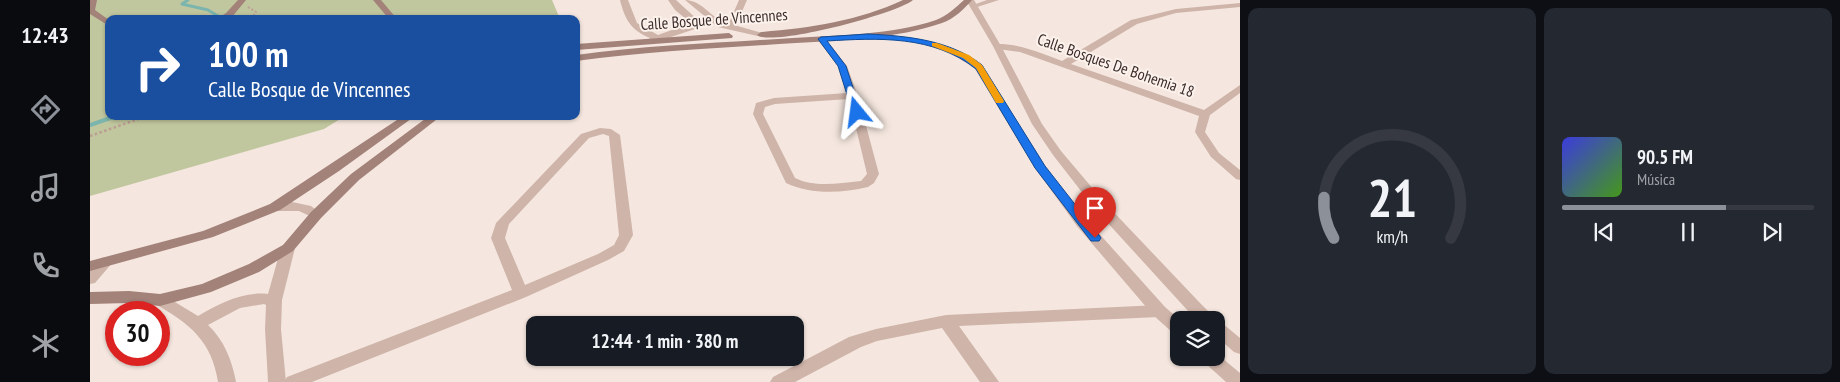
<!DOCTYPE html>
<html lang="es">
<meta charset="utf-8">
<style>
body{margin:0;font-family:"PT Sans Narrow",sans-serif;background:#242831;color:#f1f3f6;height:100vh;display:flex;flex-direction:column;font-size:19px;white-space:nowrap}
*{box-sizing:border-box;margin:0}
p{font-size:16px;color:#9ea1a6}
.icon{flex:none;width:28px;height:28px;fill:none;stroke:currentColor;stroke-width:2;stroke-linecap:round;stroke-linejoin:round}
.map{position:relative;flex:1;overflow:hidden}
.drawer{display:flex;flex-direction:column;gap:8px;padding:8px;background:#0d0f14;width:600px}
.drawer>*{flex:none}
.hud{position:absolute;left:15px;top:15px;width:475px;height:105px;border-radius:10px;box-shadow:0 1px 4px #0004;background:#1a4fa0;color:#fff;overflow:hidden}
.buttons{position:absolute;left:1080px;top:311px;display:grid;gap:10px}
.buttons a{display:grid;place-items:center;width:55px;height:55px;border-radius:10px;background:#171b24;box-shadow:0 1px 4px #0004;font-size:25px}
.speed{position:absolute;left:15px;top:301px;display:flex;gap:10px;font-size:25px;font-weight:700;text-align:center}
.speed>*{display:grid;place-content:center;width:65px;height:65px;border-radius:50%;background:#171b24;box-shadow:0 1px 4px #0004;line-height:1}
.speed .limit{border:8px solid #d22;background:#fff;color:#111}
.pin{position:absolute;display:grid;place-items:center;width:42px;height:42px;color:#fff;margin:-51px -21px;border-radius:50% 50% 50% 0;rotate:-45deg;box-shadow:0 0 5px #0007}
.pin .icon{rotate:45deg}
.me{position:absolute;width:55px;margin:-28px;rotate:344deg;stroke-linejoin:round;filter:drop-shadow(0 0 4px #0008)}
.turn{display:flex;align-items:center;gap:18px;height:105px;padding:0 20px;font-size:22px}
.turn .icon{width:65px;height:65px;stroke-width:2.5}
.turn b{display:block;font-size:35px;line-height:42px}
.drawer .widget{flex:1;display:flex;flex-direction:column;justify-content:center;gap:8px;min-width:0;padding:0 18px;border-radius:10px;background:#242831}
.drawer .dial{align-items:center;gap:0}
.dial svg{height:130px;overflow:visible;fill:none;stroke:#363941;stroke-width:7;stroke-linecap:round;text-anchor:middle}
.dial text{fill:#f1f3f6;stroke:none}
.song{display:flex;align-items:center;gap:15px}
.cover{width:60px;height:60px;border-radius:8px;background:linear-gradient(135deg,hsl(240 70% 55%),hsl(100 70% 35%))}
.played{height:5px;border-radius:2px;background:linear-gradient(90deg,#8c9099 65%,#363941 65%)}
.keys{display:flex;justify-content:space-around;direction:ltr}
.drawer .tiles{flex:1;display:grid;gap:8px;grid-template-columns:repeat(2,1fr)}
.trip{position:absolute;left:436px;top:316px;width:278px;height:50px;border-radius:10px;background:#171b24;box-shadow:0 1px 4px #0004;font-weight:800;line-height:50px;text-align:center}
main{display:flex;flex:1;min-height:0}
.tabs{display:flex;flex-direction:column;width:90px;justify-content:space-around;align-items:center;background:#090b0e;color:#9ea1a6}
.tabs .icon{width:35px;height:35px}
.tabs .active{color:#8c9099}
.tabs b{font-size:22px;color:#f1f3f6}
.map>svg:first-child{display:block}
.green{fill:#c0c69d}
.lines{fill:none;stroke-linecap:round;stroke-linejoin:round}
.stream-far1{stroke:#7bb5ad;stroke-width:3}
.stream{stroke:#7bb5ad;stroke-width:4}
.path-far1{stroke:#bb9d93;stroke-width:2;stroke-dasharray:2 2;stroke-linecap:butt}
.path{stroke:#bb9d93;stroke-width:2.5;stroke-dasharray:2.5 2.5;stroke-linecap:butt}
.minor{fill:#cfb4a9;fill-rule:evenodd}
.tertiary{fill:#cfb4a9;fill-rule:evenodd}
.secondary{fill:#a3827a;fill-rule:evenodd}
.route{fill:#1a73e8;stroke:#114b97}
.slow{fill:#f59e0b}
.labels{text-anchor:middle;stroke-width:4;stroke-linejoin:round;paint-order:stroke}
.far-street-label{font-size:16px;fill:#3c2c2a;stroke:#fcf2ec}
</style>
<main>
<nav class="tabs">
<b>12:43</b>
<svg class="icon active" aria-label="directions" viewBox="0 0 24 24"><path d="M12 3l9 9-9 9-9-9zM9 14v-3h6M13 9l2 2-2 2"/></svg>
<svg class="icon" aria-label="music" viewBox="0 0 24 24"><path d="M9 18V5l10-2v13"/><circle cx="6" cy="18" r="3"/><circle cx="16" cy="16" r="3"/></svg>
<svg class="icon" aria-label="phone" viewBox="0 0 24 24"><path d="M5 4h4l2 5-3 2q2 4 5 5l2-3 5 2v4C11 20 4 13 5 4z"/></svg>
<svg class="icon" aria-label="climate" viewBox="0 0 24 24"><path d="M12 3v18M4 7l16 10M4 17L20 7"/></svg>
</nav>
<div class="map">
<svg width="1150" height="382" viewBox="0 0 1150 382">
<rect width="100%" height="100%" fill="#f5e7df"/>
<!-- green -->
<path class="green" d="M0,0H462L470,19H19V116H255L234,129L0,196Z"/>
<g class="lines">
<!-- stream-far1 -->
<path class="stream-far1" d="M98,0L92,4L118,10L133,19"/>
<!-- stream -->
<path class="stream" d="M0,125L26,116"/>
<!-- path-far1 -->
<path class="path-far1" d="M158,7L166,12L161,19"/>
<!-- path -->
<path class="path" d="M0,136L57,116"/>
<!-- minor -->
<path class="minor" d="M530,0H538L547,23L568,35L601,23L585,10L578,0H586L609,21L618,19L595,0C613,0 623,21 640,25L639,23L649,0H657L647,23L644,25L676,34L672,37L628,27L623,23L560,44L556,41L560,38C541,30 535,20 530,0Z
M897,0H909L884,8L880,6Z
M1150,3V7L1086,13L1047,24L981,64L1114,110L1150,85V93L1120,115L1115,132L1129,153L1150,170V180L1146,179L1121,157L1105,132L1109,116L930,52L907,49L903,46C914,38 959,56 972,61L1041,20L1086,9Z
M731,36L734,37L757,66L768,96L789,174L784,183L778,187C752,193 721,195 696,183L663,114L666,103L684,98L757,93L748,66L727,39ZM759,99L777,174L771,181C748,183 726,188 705,178L673,114L675,107L685,104Z
M510,128L521,129L530,135L543,235L534,251L518,260L436,297L222,382H194L197,377L422,290L401,238L406,223L491,134ZM513,134L519,136L529,235L524,245L508,254L435,285L415,238L419,224L499,138Z
M1069,305L1075,307L1077,311L1075,315L1069,317L869,326L909,382H890L852,328L787,341L771,347L705,382H680L683,377L759,337L786,329L856,315Z"/>
<!-- tertiary -->
<path class="tertiary" d="M876,0H884L911,46L952,124L971,151L1015,203L1111,304L1127,320L1126,321L1132,323L1150,338V354L1144,352L1126,336V320H1108L1099,312L1005,209L963,155L942,124L903,46Z
M778,33C819,36 858,41 892,65L956,167L997,220L1075,307L1090,320L1089,335L1083,333L1063,315L987,226L945,168L885,69C861,51 836,43 806,40C796,39 785,40 775,38V34Z
M202,202L221,206L233,215L226,219L209,211H185L179,207L185,203Z
M198,243L203,245L205,248L192,300L191,329L196,382H178L175,329L176,305L174,304L150,308L118,325C134,340 142,360 146,382H128C122,341 99,323 65,304L62,300L65,296L70,294L75,296L108,316C128,304 153,291 178,294L191,248L193,245Z
M16,257L21,258L23,262L5,283L0,284V270L11,258Z
M1126,353L1150,373V382H1136L1115,363L1113,358H1126Z"/>
<!-- secondary -->
<path class="secondary" d="M0,0H7L5,10L19,20V26L0,14Z
M148,0H156L142,17L127,19L136,13Z
M283,0H291L307,19H299Z
M813,0H823C806,14 682,47 667,35L671,32C720,28 768,21 813,0Z
M874,0H882C874,9 864,19 852,23C806,39 754,40 706,43C632,48 559,51 486,61V55C558,45 630,43 703,38C750,35 801,35 846,20C857,16 865,8 874,0Z
M639,33L643,36L642,38L486,50V44Z
M313,116H325L249,171L190,210L123,237L0,271V261L113,231L180,204Z
M339,116H351L269,180L231,218L203,251L169,272L121,292L70,306L39,303L0,304V292L39,291L70,294L112,284L159,264L193,245L221,212L261,174Z"/>
</g>
<!-- route -->
<path class="route" d="M778,34C818,36 860,40 892,65L955,166L1009,235L1011,238L1009,241H1001L945,168L886,69C844,35 787,38 737,41L756,66L771,112L770,114H763L748,66L728,39L731,37Z"/>
<!-- slow -->
<path class="slow" d="M842,43H847L879,55L892,65L914,101L913,103H906L886,68L873,58L842,46Z"/>
<g class="labels">
<!-- far-street labels -->
<g class="far-street-label">
<text transform="translate(624 19) rotate(-4)" y="6">Calle Bosque de Vincennes</text>
<text transform="translate(1026 65) rotate(19)" y="6">Calle Bosques De Bohemia 18</text>
</g>
</g>
</svg>
<div class="buttons">
<a><svg class="icon" aria-label="layers" viewBox="0 0 24 24"><path d="M12 4l9 5-9 5-9-5zM3 14l9 5 9-5"/></svg></a>
</div>
<div class="speed"><div class="limit">30</div></div>
<div class="pin" style="left:1005px;top:238px;background:#d93025"><svg class="icon" aria-label="arrive" viewBox="0 0 24 24"><path d="M6 21V4h12l-3 4 3 4H6"/></svg></div>
<svg class="me" style="left:767px;top:112px" viewBox="-20 -20 40 40"><path d="M0-17L14 15 0 8-14 15z" fill="#1a73e8" stroke="#fff" stroke-width="4"/></svg>
<div class="trip">12:44 · 1 min · 380 m</div>
<div class="hud">
<div class="turn"><svg class="icon" aria-label="right" viewBox="0 0 24 24"><path d="M7 20v-9h11M14 6l5 5-5 5"/></svg><div><b>100 m</b>Calle Bosque de Vincennes</div></div>
</div>
</div>
<section class="drawer">
<div class="tiles">
<div class="widget dial"><svg viewBox="0 0 100 80">
<path d="M14 69A42 42 0 1 1 86 69"/>
<path d="M14 69A42 42 0 0 1 8 44" stroke="#8c9099"/>
<text x="50" y="56" font-size="32" font-weight="700">21</text>
<text x="50" y="72" font-size="11">km/h</text>
</svg></div>
<div class="widget">
<div class="song"><i class="cover"></i><div><b>90.5 FM</b><p>Música</p></div></div>
<div class="played"></div>
<div class="keys"><svg class="icon" aria-label="previous" viewBox="0 0 24 24"><path d="M18 5L8 12l10 7zM5 5v14"/></svg><svg class="icon" aria-label="pause" viewBox="0 0 24 24"><path d="M8 5v14M16 5v14"/></svg><svg class="icon" aria-label="next" viewBox="0 0 24 24"><path d="M6 5l10 7-10 7zM19 5v14"/></svg></div>
</div>
</div>
</section>
</main>
